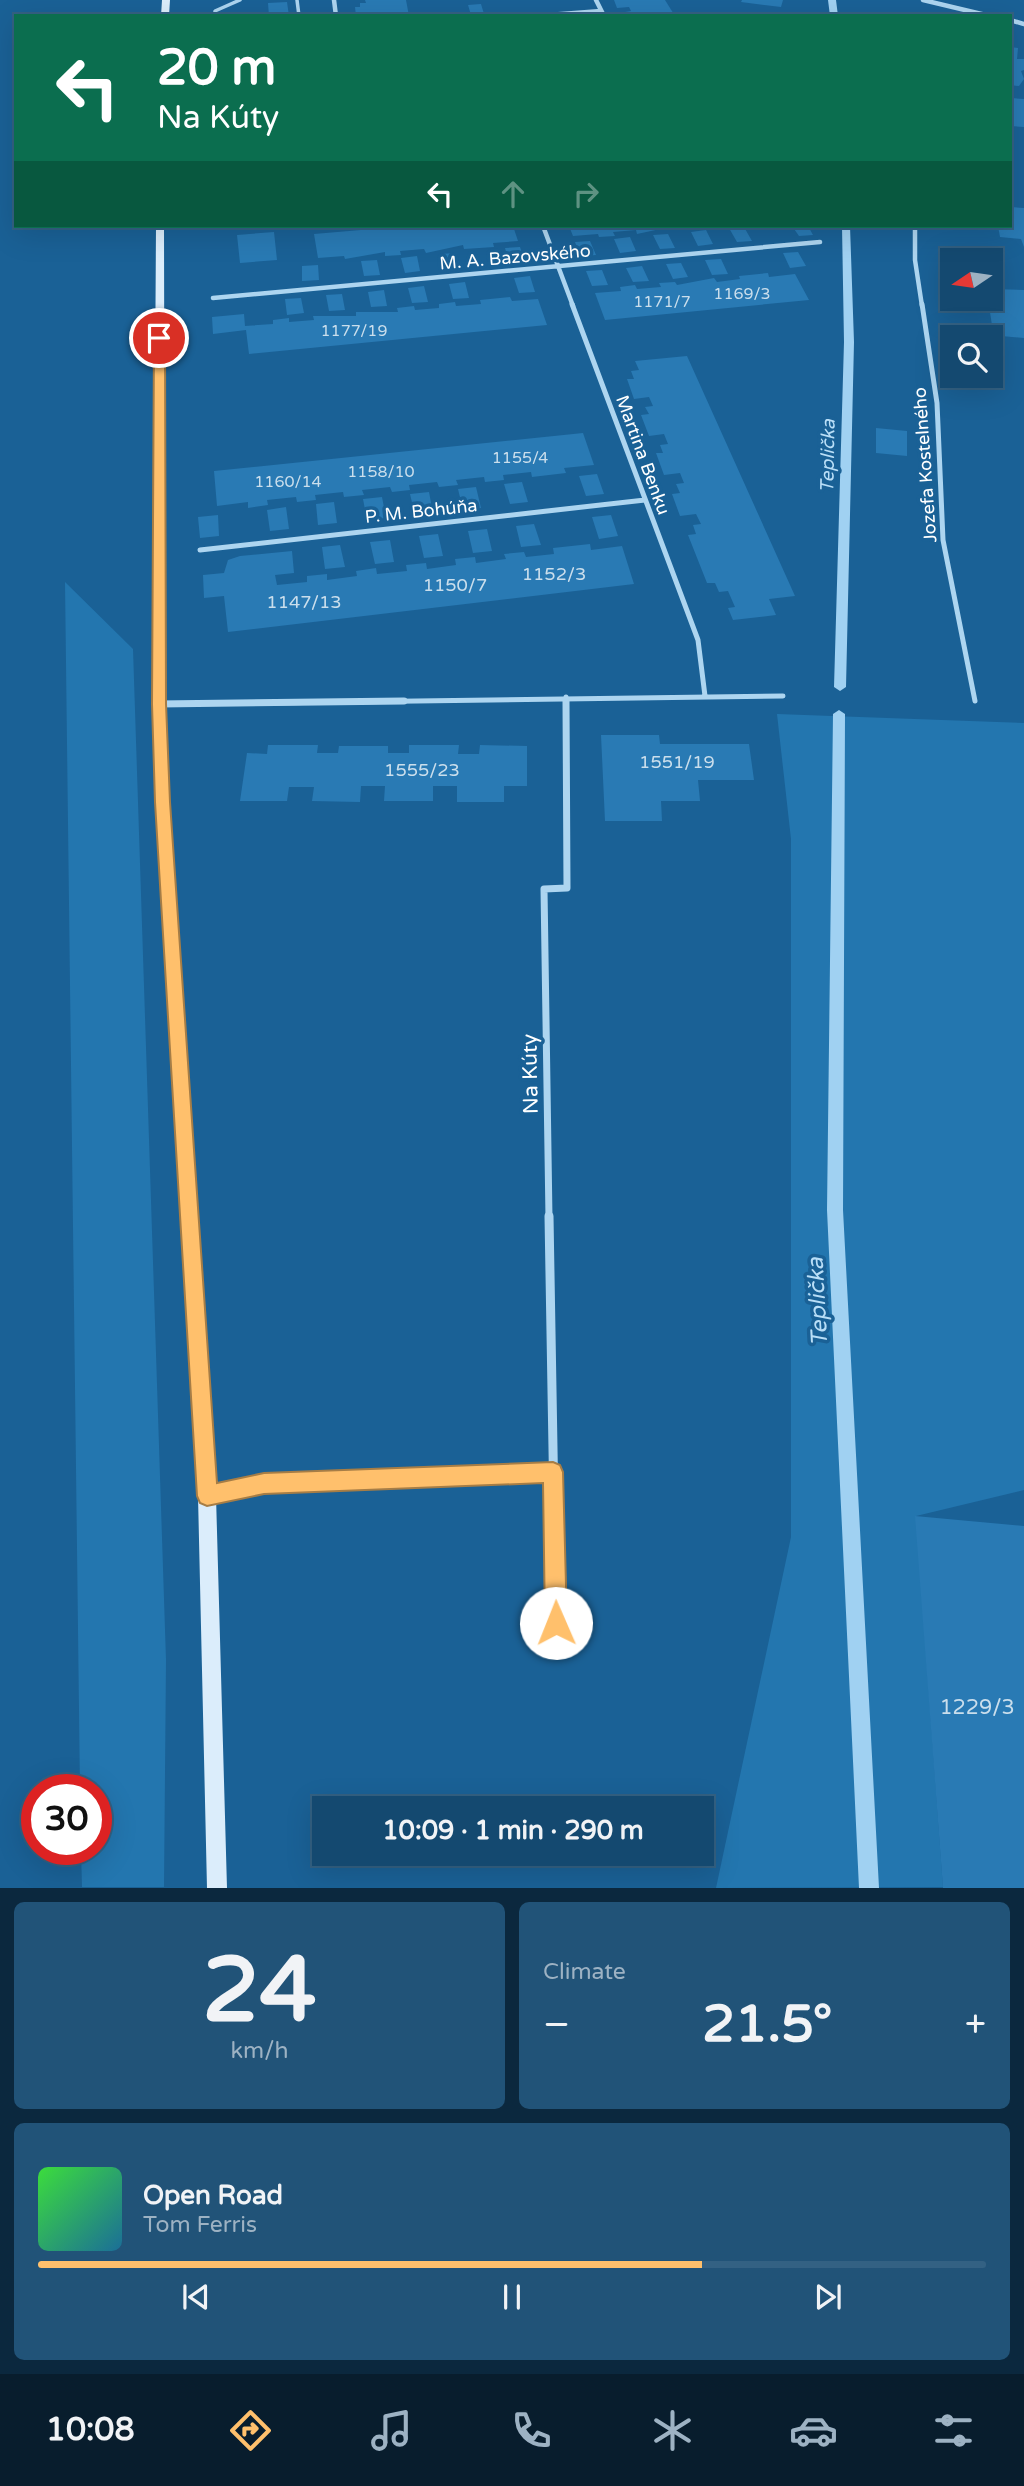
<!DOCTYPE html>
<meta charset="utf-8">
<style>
body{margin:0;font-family:"Varela Round",sans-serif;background:#215378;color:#f1f3f6;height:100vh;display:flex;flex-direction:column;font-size:26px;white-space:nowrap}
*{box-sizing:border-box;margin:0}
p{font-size:23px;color:#9db2c3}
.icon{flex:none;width:38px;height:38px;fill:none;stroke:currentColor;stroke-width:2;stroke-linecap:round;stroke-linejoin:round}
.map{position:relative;height:1888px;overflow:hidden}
.panel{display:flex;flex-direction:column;gap:14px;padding:14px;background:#0b283e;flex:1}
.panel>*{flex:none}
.top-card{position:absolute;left:14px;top:14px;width:998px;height:214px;border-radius:0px;box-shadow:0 7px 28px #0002,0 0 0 2px #336183;background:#0b6e4f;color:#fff;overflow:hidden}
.needle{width:46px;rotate:257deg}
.buttons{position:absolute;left:940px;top:248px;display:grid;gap:14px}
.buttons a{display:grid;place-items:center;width:63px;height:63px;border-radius:0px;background:#144970;box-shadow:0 7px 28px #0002,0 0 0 2px #336183;font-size:35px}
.speed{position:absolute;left:21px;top:1774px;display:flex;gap:14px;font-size:35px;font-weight:700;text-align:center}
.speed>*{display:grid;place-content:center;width:91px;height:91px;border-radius:50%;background:#144970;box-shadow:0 7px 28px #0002,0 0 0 2px #336183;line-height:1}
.speed .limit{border:10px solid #d22;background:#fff;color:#111}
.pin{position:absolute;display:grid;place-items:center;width:60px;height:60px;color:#fff;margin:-30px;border:4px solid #fff;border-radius:50%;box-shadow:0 2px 7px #0007}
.me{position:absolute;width:77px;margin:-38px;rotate:359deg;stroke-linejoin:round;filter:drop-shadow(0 0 5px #0008)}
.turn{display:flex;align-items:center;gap:24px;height:147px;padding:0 28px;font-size:32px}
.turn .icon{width:91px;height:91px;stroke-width:2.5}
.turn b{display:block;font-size:49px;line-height:60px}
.lanes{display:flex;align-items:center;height:66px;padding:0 28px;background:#0003;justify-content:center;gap:35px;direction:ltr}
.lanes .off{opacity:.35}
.big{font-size:52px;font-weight:800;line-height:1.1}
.panel .tile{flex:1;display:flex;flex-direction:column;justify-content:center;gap:10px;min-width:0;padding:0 24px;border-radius:10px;background:#215378}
.panel .dial{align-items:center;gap:0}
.dial b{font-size:91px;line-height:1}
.song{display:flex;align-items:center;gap:21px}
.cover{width:84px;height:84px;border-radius:10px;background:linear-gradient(135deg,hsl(120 70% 55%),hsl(200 70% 35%))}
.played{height:7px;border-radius:4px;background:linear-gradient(90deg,#ffc06c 70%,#336183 70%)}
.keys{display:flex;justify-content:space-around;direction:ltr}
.heat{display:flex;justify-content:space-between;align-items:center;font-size:38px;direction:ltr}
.panel .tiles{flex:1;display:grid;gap:14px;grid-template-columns:1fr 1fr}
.tile:last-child{grid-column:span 2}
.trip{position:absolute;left:312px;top:1796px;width:402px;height:70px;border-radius:0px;background:#144970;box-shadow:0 7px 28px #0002,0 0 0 2px #336183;font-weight:800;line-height:70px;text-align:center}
.tab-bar{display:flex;height:112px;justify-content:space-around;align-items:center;background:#081d2d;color:#9db2c3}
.tab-bar .icon{width:49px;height:49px}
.tab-bar .selected{color:#ffc06c}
.tab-bar b{font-size:32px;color:#f1f3f6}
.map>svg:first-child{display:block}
.green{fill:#2376af}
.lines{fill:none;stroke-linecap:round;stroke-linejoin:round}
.stream{fill:#a0d1f2;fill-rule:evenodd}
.building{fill:#297ab4}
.lane{stroke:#add5f0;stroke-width:3.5}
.street-far3{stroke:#add5f0;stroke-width:4.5}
.street-far2{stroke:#add5f0;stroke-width:5}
.street-far1{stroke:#add5f0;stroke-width:7}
.street{stroke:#add5f0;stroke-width:9}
.secondary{fill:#dbedfb;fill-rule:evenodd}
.route{fill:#ffc06c;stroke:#a67d46;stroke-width:2}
.labels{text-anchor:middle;stroke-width:7;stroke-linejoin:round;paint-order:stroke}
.far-number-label{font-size:16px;fill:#cadeec}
.far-street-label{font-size:18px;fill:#fff;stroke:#1a6196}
.number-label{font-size:18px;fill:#cadeec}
.far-water-label{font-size:19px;font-style:italic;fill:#b9def7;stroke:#1a6196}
.street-label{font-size:21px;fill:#fff;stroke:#1a6196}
.near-number-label{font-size:21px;fill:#cadeec}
.water-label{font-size:23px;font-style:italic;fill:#b9def7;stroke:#1a6196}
</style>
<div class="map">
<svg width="1024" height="1888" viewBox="0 0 1024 1888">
<rect width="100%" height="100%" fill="#1a6196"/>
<!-- green -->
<path class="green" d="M65,582L133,649L166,1660L164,1887H82L81,1850H96V1790H80Z
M777,714L1024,723V1490L916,1516L943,1887L716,1888L791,1537V839Z"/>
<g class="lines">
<!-- stream -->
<path class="stream" d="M828,0H836L838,16H830Z
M842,226H850L854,342L846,687L840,691L834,687L844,342Z
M839,710L845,714L843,1210L879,1888H859L827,1210L833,714Z"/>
</g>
<!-- building -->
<path class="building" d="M365,0H406L409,16H356L355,7H360V3H366Z
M614,0H665L675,16H627L625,12L631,11L629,7L617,8Z
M742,0H783L781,7L741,2Z
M287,2L289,16H269L268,3Z
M481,4L484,14L471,15L468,5Z
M1010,47L1018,48L1017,59H1024V70L1021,71L1024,79L1019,86L1010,85Z
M1010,98L1024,99V127L1010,126Z
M1010,207L1024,208V247L1021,239L1000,237L998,226H1010Z
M408,226H513L518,241L493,243L494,247L464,249L463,245L426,253L424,249L400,251L401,255L385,256V252L345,259L344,256L318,258L314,234Z
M569,226H665V228L637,234L636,230L613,232L615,236L599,237L598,234L573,236Z
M792,226H808L813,235L799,236Z
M744,227L752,241L737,242L729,228Z
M706,230L713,244L698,246L691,232Z
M274,232L277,260L240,263L237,235Z
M668,234L675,248L660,249L653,235Z
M630,237L636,251L620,253L614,239Z
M590,241L596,255L580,256L575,242Z
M520,247L525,262L509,263L505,248Z
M798,252L806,266L790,268L783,253Z
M456,253L460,268L445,269L441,254Z
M417,256L420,271L405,273L401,258Z
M721,259L728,274L712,275L705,260Z
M377,260L380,275L364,276L361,261Z
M681,263L688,277L673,279L666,264Z
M318,265L319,280L302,281V266Z
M642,266L649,281L633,282L626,268Z
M602,270L608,285L592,286L586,271Z
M768,273L769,277L795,274L809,300L605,320L595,293L621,291L620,287L635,285L637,289L661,287L659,283L675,282L677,285L714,278L717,282L740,279L739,276Z
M530,276L535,292L519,293L514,278Z
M465,282L469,298L453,299L449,284Z
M424,286L428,302L412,303L408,288Z
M990,289L1024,290V338L1001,336L1000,333L993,332L988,299Z
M384,290L387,306L371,307L368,292Z
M342,294L345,310L329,311L326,295Z
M510,297L512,301L538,299L547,325L249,354L246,330L213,334L212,317L244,314L245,326L273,324V320L289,318V322L314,320L313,316H356V312H398L397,308L414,306L415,310L439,308V304L455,302L456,306L481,304L480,300Z
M301,298L304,313L287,315L285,299Z
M687,356L795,596L769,599L776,615L733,620L728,608L735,607L728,591L719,592L715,583H707L688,535L696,534L693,525L701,524L696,514L680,516L672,494L680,493L676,484L684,483L680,473L664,475L656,453H663L660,445L668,444L664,434L649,436L641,415L649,414L645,407L653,406L649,397L634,399L627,379H634L631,371L639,370L635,361Z
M876,428L907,431V456L876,453Z
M583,433L594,465L564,468L566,473L532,477L531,472L503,475L504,480L485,482L484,477L456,480L458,485L439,487L437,482L409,485L410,490L392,492L390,487L362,490L364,495L344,497L343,492L315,495L316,500L297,502L296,497L267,500L268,505L248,508V502L217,506L214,471Z
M597,474L604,494L586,496L579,476Z
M522,482L528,502L510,504L504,484Z
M476,487L481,508L463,510L458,489Z
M429,492L433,513L415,515L410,494Z
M382,497L386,518L367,520L363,499Z
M334,502L337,523L318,525L316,504Z
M286,507L289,529L270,531L267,510Z
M218,515L219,536L200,538L198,517Z
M611,515L618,536L599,539L592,517Z
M534,524L541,545L521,547L516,526Z
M487,529L492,551L473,553L468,531Z
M438,534L443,556L424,558L419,536Z
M390,540L394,562L375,564L370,542Z
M590,544L591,550L622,546L634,584L228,632L224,596L204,598L203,575L224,573L228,560L240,556L292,551L294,573L275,575L277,585L307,582V576L327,574V580L357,576L356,571L376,568L377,574L407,571L406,565L426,563L427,569L456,565L455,559L475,557L476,563L506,559L504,554L524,552L526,557L554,554L553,548Z
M340,545L345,567L325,569L322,547Z
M601,735H659L660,744H749L754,780H698L700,801H661L662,821H605Z
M268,745H318L317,753H338L339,746H388V753H409V745H459L458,754H479L480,745L527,746V786H504V802H457V786H433V801H384L385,786H361L360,802L312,801L314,787H289L287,801H240L247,753L267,754Z
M915,1516L1024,1526V1888H943Z"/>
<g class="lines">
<!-- lane -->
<path class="lane" d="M297,0L299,16
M215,15V11L240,0"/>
<!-- street-far3 -->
<path class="street-far3" d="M334,0L336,16
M596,0L604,16
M923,0L990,16
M535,16L601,11
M1010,20L1024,24
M543,226L573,306
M915,226V260L922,306
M213,298L820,242"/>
<!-- street-far2 -->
<path class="street-far2" d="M572,304L698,640L705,696
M922,304L937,403L943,540L975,701
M200,550L645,500
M566,697V703
M267,703L783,696"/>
<!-- street-far1 -->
<path class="street-far1" d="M159,704L404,701
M549,1218L544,889L567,888L566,701"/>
<!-- street -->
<path class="street" d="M549,1216L556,1623
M208,1495L264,1484L553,1472"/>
<!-- secondary -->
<path class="secondary" d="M162,0H170L169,16H161Z
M156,226H164L165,704L168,801L216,1496L227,1888H207L198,1496L156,801L153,704Z"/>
</g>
<!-- route -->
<path class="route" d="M159,335L165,338L166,704L170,802L217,1483L264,1473L553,1462L560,1465L563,1472L567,1623L563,1630L556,1633L548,1630L545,1623L543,1483L264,1494L207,1506L200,1503L197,1496L155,802L152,704L154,338Z"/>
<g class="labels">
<!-- far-number labels -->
<g class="far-number-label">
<text x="742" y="299">1169/3</text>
<text x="662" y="307">1171/7</text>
<text x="354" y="336">1177/19</text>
<text x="520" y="463">1155/4</text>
<text x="381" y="477">1158/10</text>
<text x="288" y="487">1160/14</text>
</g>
<!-- far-street labels -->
<g class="far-street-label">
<text transform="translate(515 257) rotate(-5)" y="6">M. A. Bazovského</text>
<text transform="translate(643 455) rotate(70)" y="6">Martina Benku</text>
<text transform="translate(925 465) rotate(-94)" y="6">Jozefa Kostelného</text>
<text transform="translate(421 511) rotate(-6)" y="6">P. M. Bohúňa</text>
</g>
<!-- number labels -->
<g class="number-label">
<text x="554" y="580">1152/3</text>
<text x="455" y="591">1150/7</text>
<text x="304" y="608">1147/13</text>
<text x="677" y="768">1551/19</text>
<text x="422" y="776">1555/23</text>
</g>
<!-- far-water labels -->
<g class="far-water-label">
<text transform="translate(827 456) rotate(-89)" y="7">Teplička</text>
</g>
<!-- street labels -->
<g class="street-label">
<text transform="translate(530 1074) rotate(-91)" y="7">Na Kúty</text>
</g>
<!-- near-number labels -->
<g class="near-number-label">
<text x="977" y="1714">1229/3</text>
</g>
<!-- water labels -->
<g class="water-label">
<text transform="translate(817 1302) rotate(-93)" y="8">Teplička</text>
</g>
</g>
</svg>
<div class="buttons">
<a><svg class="needle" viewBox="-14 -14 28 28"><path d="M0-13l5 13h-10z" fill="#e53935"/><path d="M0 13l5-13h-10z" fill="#9db2c3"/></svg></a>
<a><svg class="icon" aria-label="search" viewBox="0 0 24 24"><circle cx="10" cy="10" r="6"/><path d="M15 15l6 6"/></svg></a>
</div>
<div class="speed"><div class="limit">30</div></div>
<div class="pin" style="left:159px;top:338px;background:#d93025"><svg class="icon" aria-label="arrive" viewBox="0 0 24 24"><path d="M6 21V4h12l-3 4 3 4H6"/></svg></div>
<svg class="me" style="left:556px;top:1623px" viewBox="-20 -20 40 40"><circle r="19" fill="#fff"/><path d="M0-13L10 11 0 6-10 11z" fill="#ffc06c"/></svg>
<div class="trip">10:09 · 1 min · 290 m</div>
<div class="top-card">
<div class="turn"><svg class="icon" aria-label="left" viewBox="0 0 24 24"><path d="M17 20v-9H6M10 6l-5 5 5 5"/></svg><div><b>20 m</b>Na Kúty</div></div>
<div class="lanes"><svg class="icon" aria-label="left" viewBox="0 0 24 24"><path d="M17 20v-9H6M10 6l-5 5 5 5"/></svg><svg class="icon off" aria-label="ahead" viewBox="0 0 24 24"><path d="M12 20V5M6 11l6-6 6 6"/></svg><svg class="icon off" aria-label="right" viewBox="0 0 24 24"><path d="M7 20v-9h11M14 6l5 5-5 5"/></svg></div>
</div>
</div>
<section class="panel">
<div class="tiles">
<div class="tile dial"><b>24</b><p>km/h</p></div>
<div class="tile"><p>Climate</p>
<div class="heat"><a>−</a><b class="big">21.5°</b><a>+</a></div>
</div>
<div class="tile">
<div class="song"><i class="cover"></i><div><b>Open Road</b><p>Tom Ferris</p></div></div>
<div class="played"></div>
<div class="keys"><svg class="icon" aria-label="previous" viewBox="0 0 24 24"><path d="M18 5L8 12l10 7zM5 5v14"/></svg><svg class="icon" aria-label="pause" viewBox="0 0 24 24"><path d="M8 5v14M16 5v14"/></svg><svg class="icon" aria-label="next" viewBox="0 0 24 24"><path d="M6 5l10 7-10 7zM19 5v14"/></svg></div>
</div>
</div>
</section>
<nav class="tab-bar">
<b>10:08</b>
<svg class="icon selected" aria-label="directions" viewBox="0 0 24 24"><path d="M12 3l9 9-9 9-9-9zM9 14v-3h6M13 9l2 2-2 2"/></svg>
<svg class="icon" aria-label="music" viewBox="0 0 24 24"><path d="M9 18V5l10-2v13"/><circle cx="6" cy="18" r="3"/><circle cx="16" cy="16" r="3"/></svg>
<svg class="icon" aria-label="phone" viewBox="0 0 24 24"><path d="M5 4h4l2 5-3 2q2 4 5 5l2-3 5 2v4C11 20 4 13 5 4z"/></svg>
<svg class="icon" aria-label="climate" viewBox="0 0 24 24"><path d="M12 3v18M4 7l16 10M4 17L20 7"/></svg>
<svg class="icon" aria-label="car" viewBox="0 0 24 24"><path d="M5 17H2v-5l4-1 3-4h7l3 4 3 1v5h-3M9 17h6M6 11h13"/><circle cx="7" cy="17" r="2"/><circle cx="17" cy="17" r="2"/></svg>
<svg class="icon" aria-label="filters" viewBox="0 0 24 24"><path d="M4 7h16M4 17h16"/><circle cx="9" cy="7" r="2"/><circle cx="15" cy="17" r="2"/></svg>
</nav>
